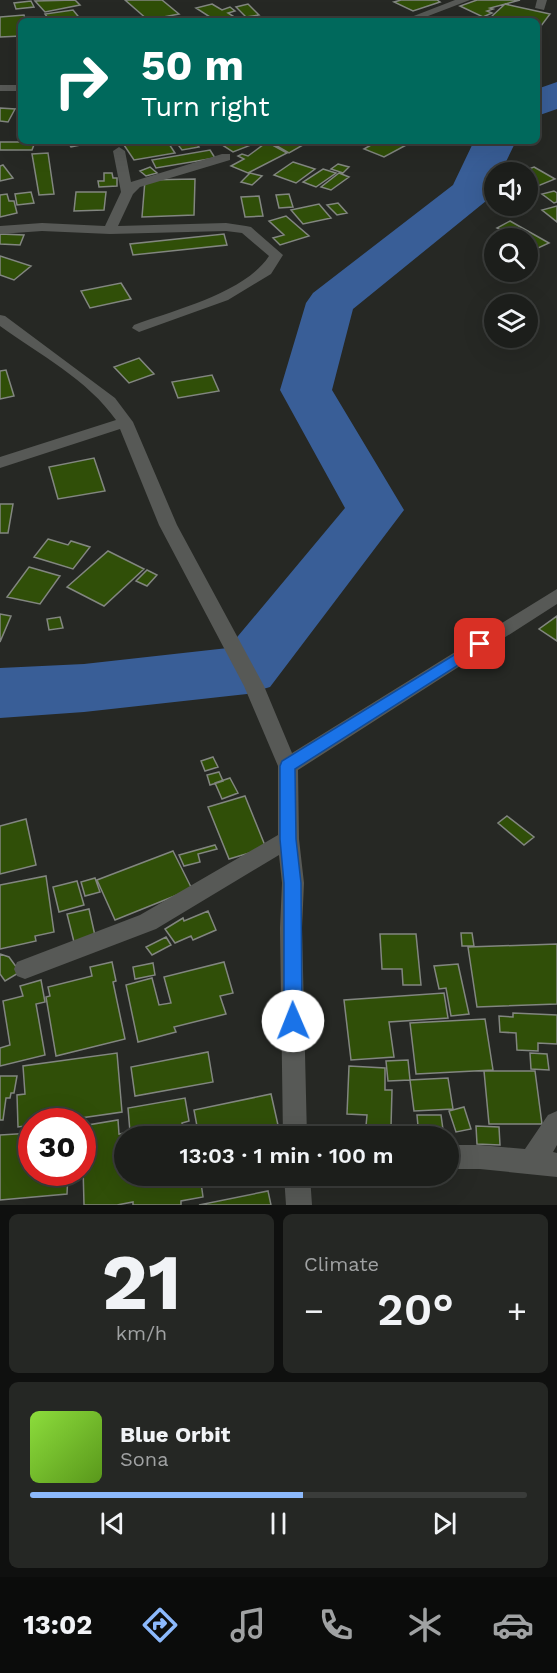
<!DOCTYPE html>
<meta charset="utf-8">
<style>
body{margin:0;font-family:"Work Sans",sans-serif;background:#252724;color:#f1f3f6;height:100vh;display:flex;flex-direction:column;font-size:22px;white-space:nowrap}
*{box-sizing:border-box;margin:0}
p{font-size:20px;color:#a0a2a3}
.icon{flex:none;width:33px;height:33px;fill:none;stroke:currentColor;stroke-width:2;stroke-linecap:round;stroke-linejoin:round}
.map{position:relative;height:1205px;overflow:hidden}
.side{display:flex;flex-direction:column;gap:9px;padding:9px;background:#0f100f;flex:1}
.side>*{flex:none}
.hud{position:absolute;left:18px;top:18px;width:522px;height:126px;border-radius:9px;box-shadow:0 6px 24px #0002,0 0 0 2px #3a3c3a;background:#00695c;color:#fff;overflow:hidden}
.fabs{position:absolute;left:484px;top:162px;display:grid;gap:12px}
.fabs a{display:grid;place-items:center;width:54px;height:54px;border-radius:50%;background:#1c1e1b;box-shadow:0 6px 24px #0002,0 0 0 2px #3a3c3a;font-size:30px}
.speed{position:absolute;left:18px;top:1108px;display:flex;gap:12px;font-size:30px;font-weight:700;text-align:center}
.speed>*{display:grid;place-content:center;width:78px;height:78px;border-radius:50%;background:#1c1e1b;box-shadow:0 6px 24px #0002,0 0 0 2px #3a3c3a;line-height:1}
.speed .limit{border:9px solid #d22;background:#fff;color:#111}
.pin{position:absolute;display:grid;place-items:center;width:51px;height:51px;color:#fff;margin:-26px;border-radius:12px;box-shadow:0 3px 9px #0006}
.me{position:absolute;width:66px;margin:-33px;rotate:359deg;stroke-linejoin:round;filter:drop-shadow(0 0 4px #0008)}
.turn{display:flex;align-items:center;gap:21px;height:126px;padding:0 24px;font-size:27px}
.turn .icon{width:78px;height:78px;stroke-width:2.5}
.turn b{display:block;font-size:42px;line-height:51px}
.big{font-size:45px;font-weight:600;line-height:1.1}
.side .card{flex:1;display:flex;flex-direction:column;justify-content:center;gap:9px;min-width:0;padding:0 21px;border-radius:9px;background:#252724}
.side .dial{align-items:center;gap:0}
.dial b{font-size:78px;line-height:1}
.song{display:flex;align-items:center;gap:18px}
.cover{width:72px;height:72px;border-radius:9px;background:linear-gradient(135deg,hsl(90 70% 55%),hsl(90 70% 35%))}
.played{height:6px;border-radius:3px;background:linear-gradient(90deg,#8cb9fc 55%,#3a3c3a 55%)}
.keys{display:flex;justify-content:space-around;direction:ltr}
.heat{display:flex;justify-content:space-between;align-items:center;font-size:33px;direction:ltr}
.side .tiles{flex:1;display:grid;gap:9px;grid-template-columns:1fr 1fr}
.card:last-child{grid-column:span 2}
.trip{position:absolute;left:114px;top:1126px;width:345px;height:60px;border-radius:30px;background:#1c1e1b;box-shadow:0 6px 24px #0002,0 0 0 2px #3a3c3a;font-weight:600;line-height:60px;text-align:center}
.dock{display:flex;height:96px;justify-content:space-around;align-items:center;background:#0b0c0b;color:#a0a2a3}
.dock .icon{width:42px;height:42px}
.dock .current{color:#8cb9fc}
.dock b{font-size:27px;color:#f1f3f6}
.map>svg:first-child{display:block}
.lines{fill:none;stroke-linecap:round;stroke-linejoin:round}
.river{fill:#395e97;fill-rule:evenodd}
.building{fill:#304f08;stroke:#828680;stroke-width:1.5}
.minor{fill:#575956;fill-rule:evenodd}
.route{fill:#1a73e8;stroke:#114b97;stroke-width:1.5}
</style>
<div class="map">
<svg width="557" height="1205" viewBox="0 0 557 1205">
<rect width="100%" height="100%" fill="#262824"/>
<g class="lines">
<!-- river -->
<path class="river" d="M557,82V109L537,116V89Z
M474,141H516L501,172H495V187L486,201L353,309L332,390L404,510L270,687L247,694L84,712L0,718V668L84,664L228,648L345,508L280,390L306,303L313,293L453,185Z"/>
</g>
<!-- building -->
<path class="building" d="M75,0L80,5L45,12L35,1Z
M125,0H162L179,14L148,20Z
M401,0H437L440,2L413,11L394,2Z
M477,0H520L490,8L493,9L487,11L492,13L483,17L460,6Z
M31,1L34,7L16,9L14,3Z
M212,4L222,10L230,7L235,11L228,13L236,18L216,21L196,8Z
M248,4L259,15L246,17L236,7Z
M505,4L550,14L541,26L537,25V21H510L491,17Z
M73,10L82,21H50L45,14Z
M24,15L26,21H21V36L0,37V17Z
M0,108L15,109L8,122L0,121Z
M67,141H100L71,147Z
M148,141H195L199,147L182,150L176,142L169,144L175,153L134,160L124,145Z
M216,141H261L233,152Z
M273,141H310L289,153L270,142Z
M378,141H406L410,143L384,157L364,149Z
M0,142H35L32,150H0Z
M267,142L287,153L248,173L231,166L244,159L238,156L242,154L248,156Z
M210,150L215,158L156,168L152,160Z
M48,153L54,194L39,195L32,154Z
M293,162L315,169L296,183L274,175Z
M338,164L349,167L343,173L331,169Z
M3,165L13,178L0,181V166Z
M150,167L157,173L146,176L140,171Z
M534,167L555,179L528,190V172L523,171Z
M323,169L336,173L316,187L303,182Z
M104,173H112L113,178H117V186L99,187L98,181H104Z
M250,173L262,176L252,185L241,182Z
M339,173L349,177L331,190L321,187Z
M195,179L194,215L142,217L145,180Z
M554,191L557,193V202L554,203L542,194Z
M31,192L34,203L17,205L15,194Z
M76,192H106L104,210L74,211Z
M7,194L9,201H14L17,213L0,217V195Z
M289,194L293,207L279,208L276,195Z
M259,196L263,216L245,217L241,197Z
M338,203L347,213L337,215L327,205Z
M319,204L331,218L303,224L291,210Z
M557,206V222L542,210Z
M286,216L309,236L280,245L273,238L284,235L269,221Z
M510,221L549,243L536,249L528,245V238H517L497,228Z
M0,234L24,235L20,245L0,244Z
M224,234L227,245L133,255L130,244Z
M0,256L31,266L14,280L0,275Z
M121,283L131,299L90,308L81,291Z
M139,358L154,374L129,383L114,367Z
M6,370L14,396L0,399V371Z
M212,375L219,391L178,398L172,382Z
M94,458L105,491L58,499L49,467Z
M0,504H13L8,533H0Z
M48,539L68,545L71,541L90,547L73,569L34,557Z
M108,551L144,569L104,606L67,587Z
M29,567L60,576L40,604L7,597Z
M147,570L157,575L147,586L136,581Z
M0,614L11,616L0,642Z
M557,616V641L539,629Z
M60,617L63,628L49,630L47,619Z
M213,757L218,767L205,771L201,761Z
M219,772L223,781L210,785L207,775Z
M230,778L238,793L222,799L215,783Z
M245,796L266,848L229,859L208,807Z
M507,816L534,837L524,845L498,823Z
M26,819L36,865L0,874V826Z
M215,845L217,849L198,854L200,862L184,866L179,855Z
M173,851L192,889L115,920L97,880Z
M46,876L54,932L35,936L36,941L0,949V885Z
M95,878L100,892L85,896L81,882Z
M77,881L84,905L59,912L53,887Z
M89,909L96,940L75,946L67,914Z
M208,911L216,930L193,940L191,936L175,943L165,929L183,918L184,921Z
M461,933H472L474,946H462Z
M380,934H416L421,985H403L402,969H382Z
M166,937L171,945L152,955L146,947Z
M557,944V1004L477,1007L468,947Z
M0,954L9,957L20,972L5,981L0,974Z
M112,962L116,981L113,982L125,1039L56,1056L46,997L50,996L48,987L92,976L90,967Z
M224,962L233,993L220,996L226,1014L174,1027L176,1032L138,1042L126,985L152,978L159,1005L171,1003L164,977Z
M153,963L155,975L135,979L133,967Z
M458,964L469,1014L451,1016L446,988L439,989L434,966Z
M41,980L45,1002L36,1004L45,1055L0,1066V1048L10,1045L3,1001L23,996L20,986Z
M444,993L448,1018L389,1022L394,1057L351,1060L344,1000Z
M513,1013L557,1015V1044L538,1043V1051L517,1050L516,1033L500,1032L499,1016L513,1017Z
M485,1019L493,1070L416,1074L410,1023Z
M208,1052L213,1082L135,1096L131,1067Z
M117,1053L122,1112L53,1122H32V1125L18,1127L17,1095L25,1094L23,1066Z
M530,1053L547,1054L549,1070L531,1069Z
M408,1060L410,1080L388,1081L386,1061Z
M349,1066L385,1068V1090H392L391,1127L366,1126L367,1115L347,1114Z
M484,1071H535L542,1124H489Z
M0,1076H17L14,1093H11L10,1098H6L3,1120H0Z
M448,1078L453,1109L414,1111L410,1080Z
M271,1094L278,1125L216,1137H199L194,1110Z
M185,1098L189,1121L182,1123L184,1137H124V1176H200L203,1197L181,1201V1205H133V1202L117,1205H84L82,1126L118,1120L119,1134L130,1132L128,1108Z
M464,1107L471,1129L456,1132L449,1111Z
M417,1115H441L444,1137H419Z
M476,1126L499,1127L500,1145L477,1144Z
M32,1133V1173H68L67,1194L0,1200V1135Z
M268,1191L271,1205H199Z"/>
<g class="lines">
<!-- minor -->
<path class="minor" d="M455,0H470L415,21L406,19Z
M537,0H547L544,10L535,8Z
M0,85H21V91H0Z
M119,147L125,151L131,182L222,154H230V160L140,187L133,194L118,226L226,223L246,226L251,227L283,255L271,274L228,300L139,332L132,328L134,325C174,310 245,293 269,256L242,233L226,231L110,234L42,231L0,234V226L42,223L105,226L121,192L113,151Z
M0,315L5,316L115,398L133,422L177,525L264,686L292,753L557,589V604L298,770L299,839L304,883L302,928L307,1137H283L280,928L282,883L279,855L156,929L25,979L17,976L14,969L17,962L140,915L278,835V766L244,686L159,525L120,429L0,468V457L116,420C88,380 39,354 0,326Z
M557,1111V1145L553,1152L557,1153V1177L480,1169H448V1145H480L525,1149L548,1115Z
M284,1176H310L312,1205H286Z"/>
</g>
<!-- route -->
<path class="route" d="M480,639L487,644L485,648L295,769L296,839L301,883L302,1021L299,1027L293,1029L287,1027L284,1021V883L280,839V766L282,761Z"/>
</svg>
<div class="fabs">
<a><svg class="icon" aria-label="sound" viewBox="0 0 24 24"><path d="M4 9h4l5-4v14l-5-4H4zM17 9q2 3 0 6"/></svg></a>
<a><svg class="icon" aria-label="search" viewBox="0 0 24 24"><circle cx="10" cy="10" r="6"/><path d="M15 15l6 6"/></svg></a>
<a><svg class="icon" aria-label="layers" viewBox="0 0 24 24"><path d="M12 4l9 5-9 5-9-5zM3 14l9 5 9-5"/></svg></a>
</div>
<div class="speed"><div class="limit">30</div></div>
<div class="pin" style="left:480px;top:644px;background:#d93025"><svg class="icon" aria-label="arrive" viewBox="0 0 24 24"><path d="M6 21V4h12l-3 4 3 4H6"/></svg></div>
<svg class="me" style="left:293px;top:1021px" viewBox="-20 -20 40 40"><circle r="19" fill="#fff"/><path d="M0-13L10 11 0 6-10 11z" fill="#1a73e8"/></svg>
<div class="trip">13:03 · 1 min · 100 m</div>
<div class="hud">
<div class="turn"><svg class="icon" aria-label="right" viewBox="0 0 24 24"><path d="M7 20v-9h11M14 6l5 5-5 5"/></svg><div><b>50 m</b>Turn right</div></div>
</div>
</div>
<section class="side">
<div class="tiles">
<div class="card dial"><b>21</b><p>km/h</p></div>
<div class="card"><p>Climate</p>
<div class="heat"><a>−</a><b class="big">20°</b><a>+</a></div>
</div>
<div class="card">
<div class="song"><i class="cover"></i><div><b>Blue Orbit</b><p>Sona</p></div></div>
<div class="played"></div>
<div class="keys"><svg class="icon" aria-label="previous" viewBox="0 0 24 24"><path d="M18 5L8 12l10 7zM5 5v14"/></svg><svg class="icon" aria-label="pause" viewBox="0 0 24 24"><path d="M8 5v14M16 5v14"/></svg><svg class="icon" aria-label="next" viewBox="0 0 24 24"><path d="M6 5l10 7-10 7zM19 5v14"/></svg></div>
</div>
</div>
</section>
<nav class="dock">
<b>13:02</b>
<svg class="icon current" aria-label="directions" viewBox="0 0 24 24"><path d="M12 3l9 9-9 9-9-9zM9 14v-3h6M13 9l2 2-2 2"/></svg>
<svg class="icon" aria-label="music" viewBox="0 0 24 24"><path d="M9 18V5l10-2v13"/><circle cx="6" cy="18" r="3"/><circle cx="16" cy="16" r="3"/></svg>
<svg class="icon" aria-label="phone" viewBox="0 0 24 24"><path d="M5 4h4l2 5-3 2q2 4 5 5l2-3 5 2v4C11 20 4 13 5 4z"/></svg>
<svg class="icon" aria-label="climate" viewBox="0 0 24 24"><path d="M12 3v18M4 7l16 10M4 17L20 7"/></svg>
<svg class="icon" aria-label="car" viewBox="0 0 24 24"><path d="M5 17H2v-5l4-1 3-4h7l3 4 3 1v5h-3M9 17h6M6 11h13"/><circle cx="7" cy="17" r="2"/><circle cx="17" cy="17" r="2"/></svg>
</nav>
